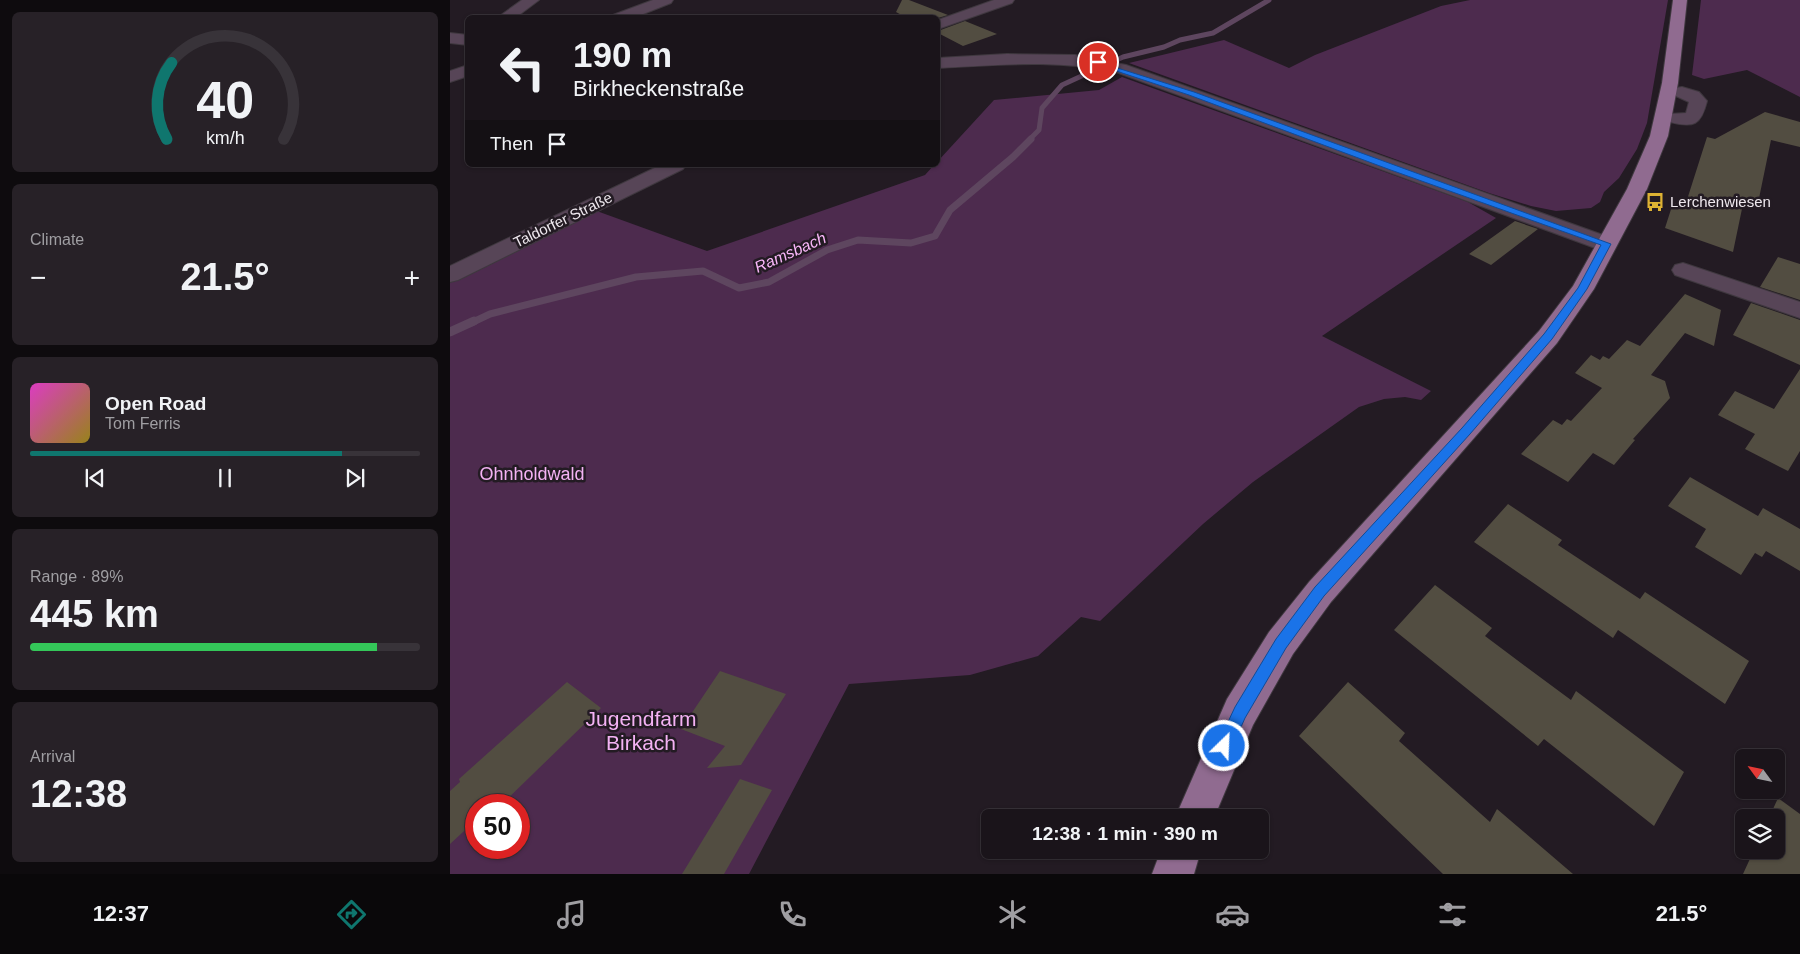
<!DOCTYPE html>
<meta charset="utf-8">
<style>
body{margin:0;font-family:Helvetica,sans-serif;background:#272127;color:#f1f3f6;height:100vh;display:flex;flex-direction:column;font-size:19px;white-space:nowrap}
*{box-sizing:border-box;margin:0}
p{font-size:16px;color:#9f9ea2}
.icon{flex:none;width:28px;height:28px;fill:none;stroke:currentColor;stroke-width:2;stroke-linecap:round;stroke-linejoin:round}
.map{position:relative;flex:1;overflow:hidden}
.drawer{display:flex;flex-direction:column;gap:12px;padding:12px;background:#0e0b0e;width:450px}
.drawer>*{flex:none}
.guide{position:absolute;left:15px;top:15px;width:475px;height:152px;border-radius:8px;box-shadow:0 1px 4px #0004,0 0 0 1px #383339;background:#1a141a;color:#f1f3f6;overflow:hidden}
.needle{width:32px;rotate:303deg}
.fabs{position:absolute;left:1285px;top:749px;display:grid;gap:10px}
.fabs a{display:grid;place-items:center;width:50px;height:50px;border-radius:8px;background:#1a141a;box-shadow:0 1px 4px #0004,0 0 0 1px #383339;font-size:25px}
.speed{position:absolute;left:15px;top:794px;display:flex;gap:10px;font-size:25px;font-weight:700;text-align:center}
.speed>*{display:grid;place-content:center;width:65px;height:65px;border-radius:50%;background:#1a141a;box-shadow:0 1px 4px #0004,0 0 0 1px #383339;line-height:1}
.speed .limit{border:8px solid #d22;background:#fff;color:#111}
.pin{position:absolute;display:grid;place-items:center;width:42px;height:42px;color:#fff;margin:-21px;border:2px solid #fff;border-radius:50%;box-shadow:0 1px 5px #0007}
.me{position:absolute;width:55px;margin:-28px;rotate:24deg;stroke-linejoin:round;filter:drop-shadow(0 0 4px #0008)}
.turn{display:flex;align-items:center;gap:18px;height:105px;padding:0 25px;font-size:22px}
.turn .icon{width:65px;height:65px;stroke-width:2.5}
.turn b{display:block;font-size:35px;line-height:42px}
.then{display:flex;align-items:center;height:48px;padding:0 25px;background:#0003;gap:10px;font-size:19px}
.big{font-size:38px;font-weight:700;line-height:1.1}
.drawer .tile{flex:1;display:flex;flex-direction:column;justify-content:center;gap:8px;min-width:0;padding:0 18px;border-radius:8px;background:#272127}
.drawer .dial{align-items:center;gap:0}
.dial svg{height:130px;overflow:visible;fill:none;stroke:#383339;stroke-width:7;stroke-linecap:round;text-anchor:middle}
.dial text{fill:#f1f3f6;stroke:none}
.song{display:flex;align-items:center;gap:15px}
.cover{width:60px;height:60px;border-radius:8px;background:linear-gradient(135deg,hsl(310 70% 55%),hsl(50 70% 35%))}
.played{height:5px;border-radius:2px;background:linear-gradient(90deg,#0f766e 80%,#383339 80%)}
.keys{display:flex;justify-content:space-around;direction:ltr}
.heat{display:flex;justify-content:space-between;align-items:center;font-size:28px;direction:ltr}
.charge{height:8px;border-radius:4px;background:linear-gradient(90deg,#34c759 89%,#383339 0)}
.trip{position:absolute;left:531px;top:809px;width:288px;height:50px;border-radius:8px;background:#1a141a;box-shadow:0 1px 4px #0004,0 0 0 1px #383339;font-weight:700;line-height:50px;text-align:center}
.tab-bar{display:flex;height:80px;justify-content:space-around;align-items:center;background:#0a080a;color:#9f9ea2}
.tab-bar .icon{width:35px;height:35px}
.tab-bar .selected{color:#0f766e}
.tab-bar b{font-size:22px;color:#f1f3f6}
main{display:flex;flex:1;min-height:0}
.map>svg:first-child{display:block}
.green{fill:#4d2b4e;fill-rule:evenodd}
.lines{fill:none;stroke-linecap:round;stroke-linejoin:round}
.stream-far2{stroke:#5e465f;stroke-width:5}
.stream-far1{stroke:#5e465f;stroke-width:7}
.stream{stroke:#5e465f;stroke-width:9}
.building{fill:#524d41}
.minor-casing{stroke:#3f383f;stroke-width:2}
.major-casing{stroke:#3f383f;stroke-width:2}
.minor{fill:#574557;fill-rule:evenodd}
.major{fill:#906b90;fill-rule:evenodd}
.route{fill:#1a73e8;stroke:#114b97}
.labels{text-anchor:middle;stroke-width:5;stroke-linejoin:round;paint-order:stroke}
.far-poi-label{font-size:15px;fill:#eee8ee;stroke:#231b23;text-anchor:start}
.far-street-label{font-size:15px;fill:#eee8ee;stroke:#231b23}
.far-water-label{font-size:16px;font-style:italic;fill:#f9b7f9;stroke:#231b23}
.park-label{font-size:18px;fill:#f4b2f4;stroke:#231b23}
.near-park-label{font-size:21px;fill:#f4b2f4;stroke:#231b23}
</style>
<main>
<section class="drawer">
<div class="tile dial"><svg viewBox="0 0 100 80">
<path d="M14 69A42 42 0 1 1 86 69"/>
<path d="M14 69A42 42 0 0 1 17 22" stroke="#0f766e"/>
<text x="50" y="56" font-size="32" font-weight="700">40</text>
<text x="50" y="72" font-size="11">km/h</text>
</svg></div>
<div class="tile"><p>Climate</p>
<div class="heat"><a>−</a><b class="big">21.5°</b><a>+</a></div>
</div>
<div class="tile">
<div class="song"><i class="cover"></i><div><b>Open Road</b><p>Tom Ferris</p></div></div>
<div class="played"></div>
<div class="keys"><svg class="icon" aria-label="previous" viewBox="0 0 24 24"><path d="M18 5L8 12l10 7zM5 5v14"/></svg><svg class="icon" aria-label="pause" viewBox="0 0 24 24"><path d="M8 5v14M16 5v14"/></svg><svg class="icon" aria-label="next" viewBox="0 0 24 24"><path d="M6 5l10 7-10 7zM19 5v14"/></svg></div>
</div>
<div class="tile"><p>Range · 89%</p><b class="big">445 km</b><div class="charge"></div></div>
<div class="tile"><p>Arrival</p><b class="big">12:38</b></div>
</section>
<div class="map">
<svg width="1350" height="874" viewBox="0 0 1350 874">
<rect width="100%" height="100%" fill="#231b23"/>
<!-- green -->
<path class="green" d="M1020,0H1218L1197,123L1187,149L1169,178L1154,192L1150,202L1141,208L1106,211L1081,206L1039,193L679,63L774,40L839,68L865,55L991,6Z
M1251,0H1350V97L1297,70L1254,79L1242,75Z
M672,77L1018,202L1046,218L872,336L981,391L971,400L955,397L934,399L909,407L803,482L753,524L650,621L631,617L588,656L520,675L399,684L299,874H0V282L144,210L257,251L475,175L484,165H488V161L544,100L649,90ZM26,805H69V848H26Z"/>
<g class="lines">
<!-- stream-far2 -->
<path class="stream-far2" d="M579,140L589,130L592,108L612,85L673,57L714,47L730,40L763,33L819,0"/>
<!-- stream-far1 -->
<path class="stream-far1" d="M21,323L40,314L186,277L253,271L289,288L319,282L377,250L408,240L461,243L485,236L500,210L563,157L581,139"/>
<!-- stream -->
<path class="stream" d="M0,332L24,321"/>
</g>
<!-- building -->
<path class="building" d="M452,0H459L498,15L488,18H457L446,12Z
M515,21L547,34L513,46L488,33V31Z
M1315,112L1350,122V147L1321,140L1307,208L1293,204L1283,252L1215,228L1223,203L1235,206L1257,137L1265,139Z
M1065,221L1088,229L1041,265L1019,254Z
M1328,257L1350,264V300L1310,287Z
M1235,294L1271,310L1264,346L1235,333L1201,375L1215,381L1220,398L1183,439L1185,440L1164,465L1143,453L1118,482L1071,454L1103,420L1112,425L1117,419L1121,421L1152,388L1125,373L1141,355L1150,360L1153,356L1159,359L1177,340L1190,346Z
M1301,303L1350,320V365L1283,335Z
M1350,369V451L1338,471L1295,449L1305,434L1268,415L1285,391L1324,409Z
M1240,477L1308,516L1313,508L1350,529V571L1316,551L1312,557L1305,553L1291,575L1245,547L1256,529L1218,506Z
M1058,504L1112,540L1108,545L1190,599L1195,592L1299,661L1275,704L1168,630L1163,638L1024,542Z
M985,585L1042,628L1035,636L1063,657L1121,700L1126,691L1234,772L1204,826L1094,739L1088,746L944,630Z
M270,671L336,694L291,765L257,768L275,746L231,729Z
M117,682L151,708L51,805H26V820L0,844V791L10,782L9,779Z
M898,682L955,733L949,741L1040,822L1047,809L1123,874H993L849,736Z
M290,779L322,790L274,874H232Z
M1328,798L1350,814V874H1293L1304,850H1326V818H1319Z"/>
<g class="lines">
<!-- minor casing -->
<g class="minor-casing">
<path id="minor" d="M72,0H89L65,18H47Z
M203,0H223L221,3L183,18H161L163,15Z
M544,0H564L562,3L488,29V20Z
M0,33L18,35V45L0,43Z
M557,54L625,55L676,65L1164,239L1167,244L1164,249L1156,250L1148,249L666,72C606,59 548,65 488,68V58Z
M18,65V76L0,82V71Z
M1232,87L1249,92L1257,101C1251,125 1244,128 1220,122L1217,118L1220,114L1236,113L1239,102L1226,96L1224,92L1226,88Z
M211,165H236L233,169L8,280L0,282V266Z
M1233,263L1350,302V318L1225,275L1222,270L1225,265Z"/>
</g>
<!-- major casing -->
<g class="major-casing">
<path id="major" d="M1223,0H1237L1228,83L1218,136L1197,189L1144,289L1107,343L881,602L843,654L803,725L764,818H725L777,699L819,632L859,582L1089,331L1123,286L1177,189L1200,136L1212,83Z
M711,850H751L744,874H702Z"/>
</g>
<!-- minor -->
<use href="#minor" class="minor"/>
<!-- major -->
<use href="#major" class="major"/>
</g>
<!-- route -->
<path class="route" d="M645,61L744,92L1161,244L1137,289L1102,339L1020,434L874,596L836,648L795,718L780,752L774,754L769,752L767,746L769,741L785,707L826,639L865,587L1012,428L1094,334L1128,288L1151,245L938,169L739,95L645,64Z"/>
<!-- icons -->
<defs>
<g id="bus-bare" transform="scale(1.5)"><path d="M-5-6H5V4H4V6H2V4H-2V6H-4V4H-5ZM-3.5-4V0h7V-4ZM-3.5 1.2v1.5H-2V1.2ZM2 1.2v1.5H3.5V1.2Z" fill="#ddb233" stroke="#231b23" stroke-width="2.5" paint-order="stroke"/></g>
</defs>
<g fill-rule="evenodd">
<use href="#bus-bare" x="1205" y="202"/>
</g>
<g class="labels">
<!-- far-poi labels -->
<g class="far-poi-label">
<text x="1220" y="207">Lerchenwiesen</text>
</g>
<!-- far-street labels -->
<g class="far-street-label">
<text transform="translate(113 220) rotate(-26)" y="5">Taldorfer Straße</text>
</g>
<!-- far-water labels -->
<g class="far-water-label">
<text transform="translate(340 252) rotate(-24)" y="6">Ramsbach</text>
</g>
<!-- park labels -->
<g class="park-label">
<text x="82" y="480">Ohnholdwald</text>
</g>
<!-- near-park labels -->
<g class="near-park-label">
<text x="191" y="726">Jugendfarm<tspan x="191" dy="24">Birkach</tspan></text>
</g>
</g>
</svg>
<div class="fabs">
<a><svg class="needle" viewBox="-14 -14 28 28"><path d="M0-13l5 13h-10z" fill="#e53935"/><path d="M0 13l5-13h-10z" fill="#9f9ea2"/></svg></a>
<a><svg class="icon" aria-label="layers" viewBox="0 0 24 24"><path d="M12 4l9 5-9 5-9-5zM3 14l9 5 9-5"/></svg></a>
</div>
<div class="speed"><div class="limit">50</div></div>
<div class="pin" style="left:648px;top:62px;background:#d93025"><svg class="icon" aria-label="arrive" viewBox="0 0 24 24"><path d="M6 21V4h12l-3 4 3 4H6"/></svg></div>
<svg class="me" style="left:774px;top:746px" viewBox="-20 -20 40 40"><circle r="17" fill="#1a73e8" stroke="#fff" stroke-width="3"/><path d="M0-11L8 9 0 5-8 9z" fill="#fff"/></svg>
<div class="trip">12:38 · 1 min · 390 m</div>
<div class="guide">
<div class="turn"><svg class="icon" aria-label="left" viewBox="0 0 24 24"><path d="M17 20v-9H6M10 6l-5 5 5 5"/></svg><div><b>190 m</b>Birkheckenstraße</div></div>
<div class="then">Then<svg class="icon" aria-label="arrive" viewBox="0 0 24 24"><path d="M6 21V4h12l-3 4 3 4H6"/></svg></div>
</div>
</div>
</main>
<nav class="tab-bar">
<b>12:37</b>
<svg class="icon selected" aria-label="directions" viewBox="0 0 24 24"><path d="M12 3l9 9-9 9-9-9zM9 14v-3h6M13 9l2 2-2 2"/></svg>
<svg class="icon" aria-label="music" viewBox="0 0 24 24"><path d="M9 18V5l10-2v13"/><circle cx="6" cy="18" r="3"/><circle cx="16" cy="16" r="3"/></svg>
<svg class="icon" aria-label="phone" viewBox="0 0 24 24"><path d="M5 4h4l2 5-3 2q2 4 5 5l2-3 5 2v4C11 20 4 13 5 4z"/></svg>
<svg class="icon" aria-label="climate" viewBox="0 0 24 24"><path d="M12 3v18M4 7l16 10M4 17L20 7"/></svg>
<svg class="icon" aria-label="car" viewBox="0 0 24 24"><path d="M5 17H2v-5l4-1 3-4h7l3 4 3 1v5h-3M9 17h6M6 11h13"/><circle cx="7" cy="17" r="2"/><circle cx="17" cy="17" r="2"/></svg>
<svg class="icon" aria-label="filters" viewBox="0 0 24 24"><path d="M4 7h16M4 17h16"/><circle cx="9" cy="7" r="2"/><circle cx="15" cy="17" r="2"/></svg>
<b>21.5°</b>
</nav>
